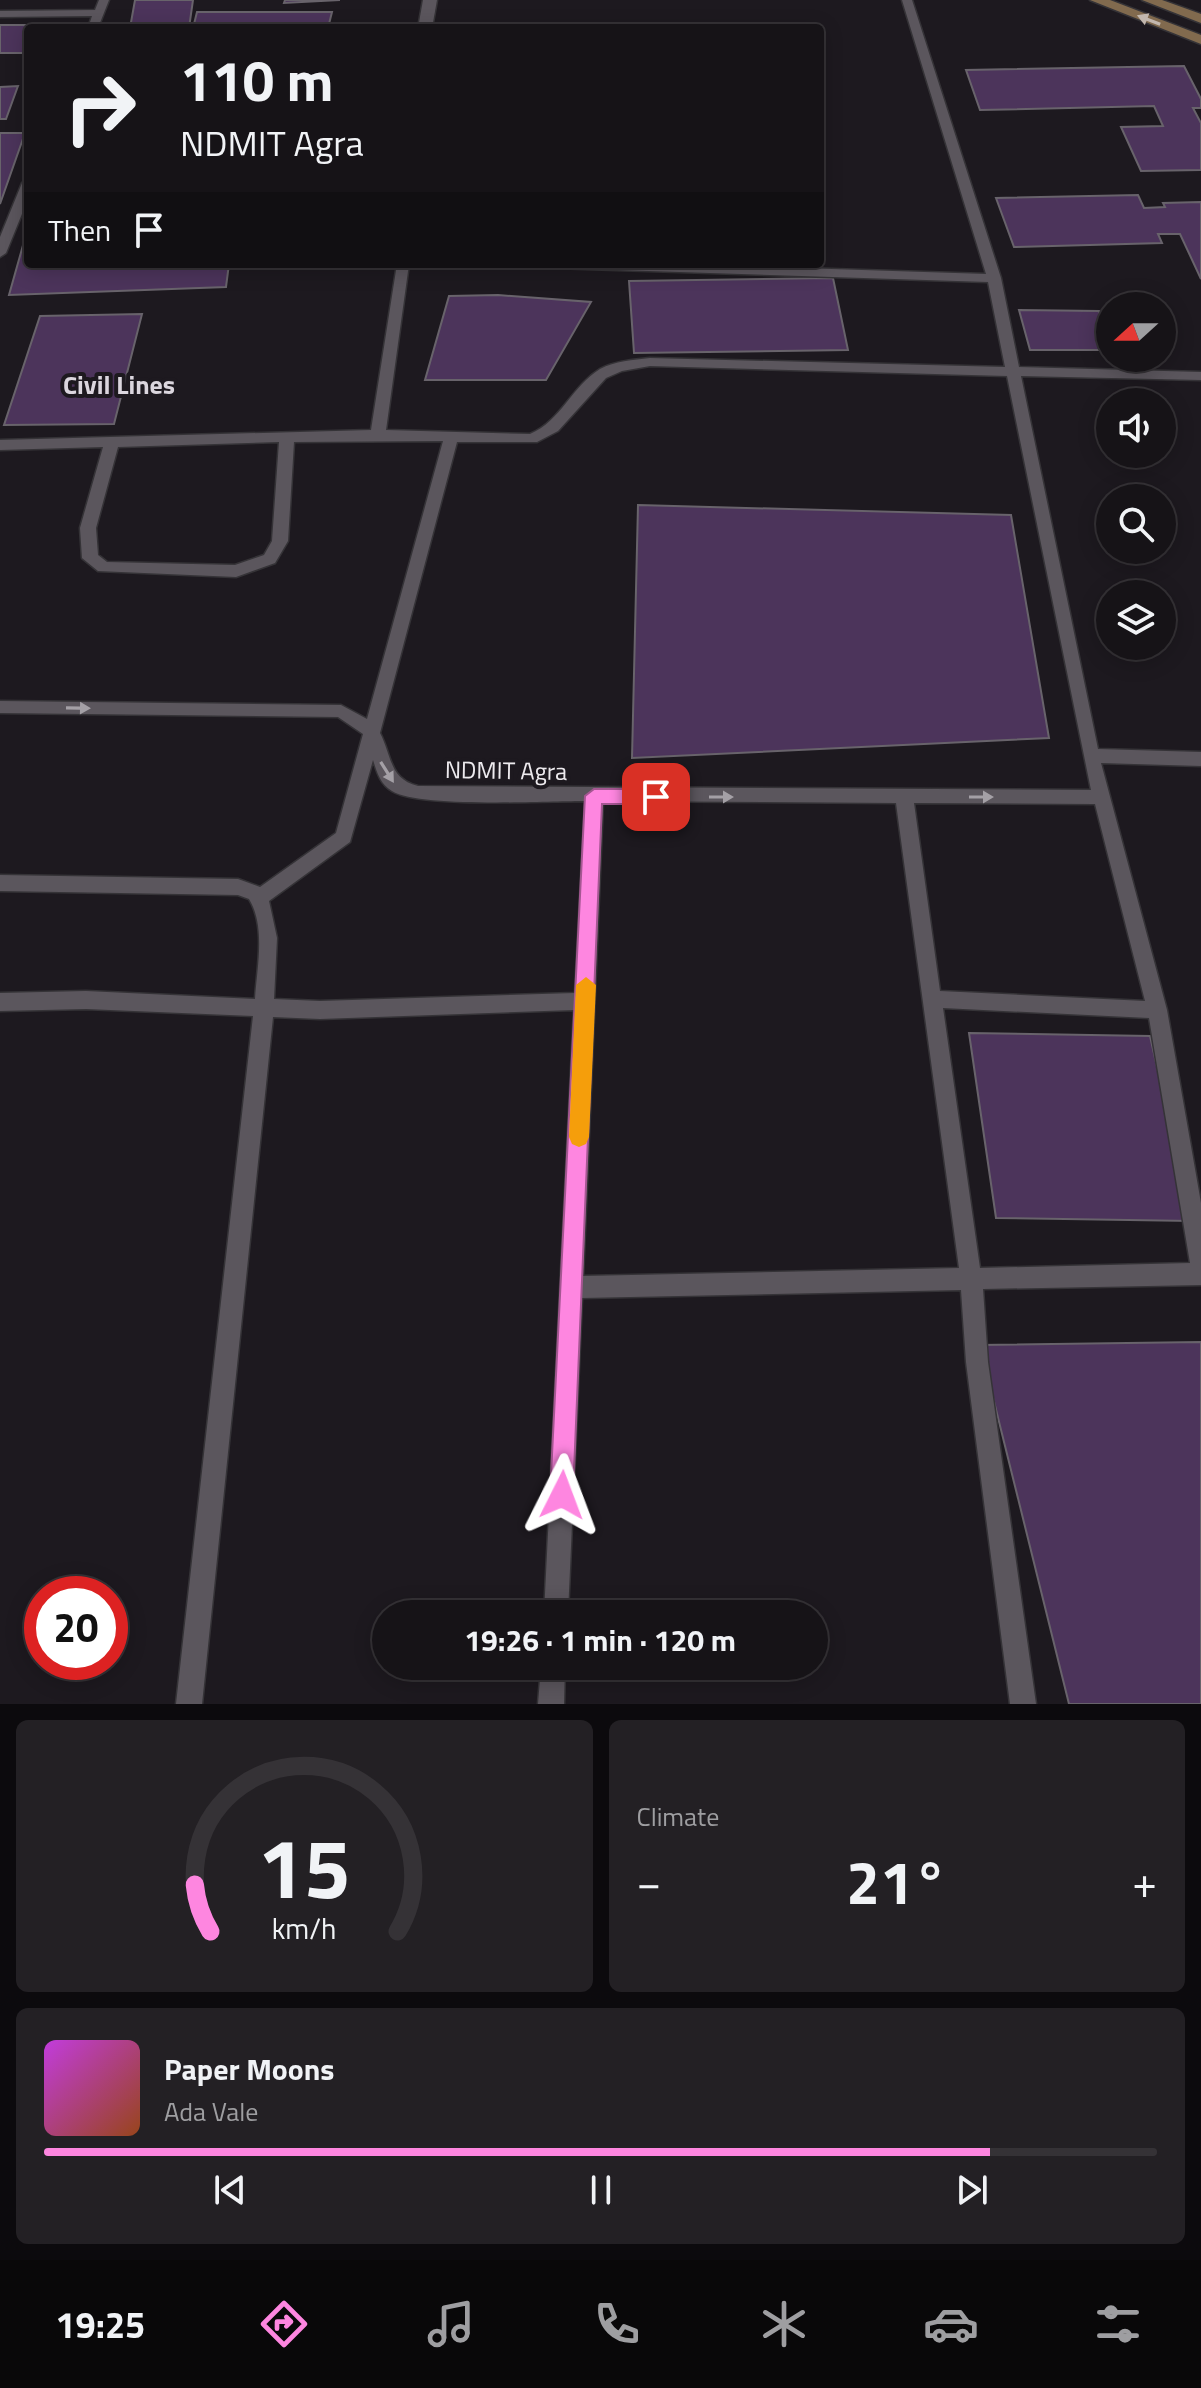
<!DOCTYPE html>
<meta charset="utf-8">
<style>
body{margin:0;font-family:"Titillium Web",sans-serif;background:#232024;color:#f1f3f6;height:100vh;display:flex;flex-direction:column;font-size:30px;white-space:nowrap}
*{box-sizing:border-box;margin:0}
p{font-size:26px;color:#9e9ea1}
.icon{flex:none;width:44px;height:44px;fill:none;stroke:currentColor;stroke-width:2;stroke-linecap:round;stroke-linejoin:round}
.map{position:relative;height:1704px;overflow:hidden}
.sheet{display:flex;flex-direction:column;gap:16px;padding:16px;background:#0c0a0d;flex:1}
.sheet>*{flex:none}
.top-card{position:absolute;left:24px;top:24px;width:800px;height:244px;border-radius:8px;box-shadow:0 4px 20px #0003,0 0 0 2px #353236;background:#161317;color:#f1f3f6;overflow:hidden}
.needle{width:52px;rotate:249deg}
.buttons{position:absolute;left:1096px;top:292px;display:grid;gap:16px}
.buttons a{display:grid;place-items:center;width:80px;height:80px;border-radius:50%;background:#161317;box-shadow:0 4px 20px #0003,0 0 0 2px #353236;font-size:40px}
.speed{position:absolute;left:24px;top:1576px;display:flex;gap:16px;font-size:40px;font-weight:700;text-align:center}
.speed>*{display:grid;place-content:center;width:104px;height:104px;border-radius:50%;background:#161317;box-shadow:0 4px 20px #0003,0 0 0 2px #353236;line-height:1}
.speed .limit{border:12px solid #d22;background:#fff;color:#111}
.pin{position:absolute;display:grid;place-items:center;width:68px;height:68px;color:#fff;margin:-34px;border-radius:16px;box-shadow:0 4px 12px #0006}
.me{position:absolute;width:88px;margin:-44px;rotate:3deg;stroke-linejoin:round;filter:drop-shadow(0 0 6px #0008)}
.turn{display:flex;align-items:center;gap:28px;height:168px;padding:0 24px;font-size:36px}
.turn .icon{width:104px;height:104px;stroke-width:2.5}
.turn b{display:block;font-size:56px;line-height:68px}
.then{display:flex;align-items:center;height:76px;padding:0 24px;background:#0003;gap:16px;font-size:30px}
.big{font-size:60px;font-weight:700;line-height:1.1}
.sheet .tile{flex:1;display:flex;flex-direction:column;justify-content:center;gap:12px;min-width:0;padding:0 28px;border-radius:12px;background:#232024}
.sheet .dial{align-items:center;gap:0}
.dial svg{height:208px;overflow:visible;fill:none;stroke:#353236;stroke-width:7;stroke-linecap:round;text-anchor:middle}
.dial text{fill:#f1f3f6;stroke:none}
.song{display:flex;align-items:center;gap:24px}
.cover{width:96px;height:96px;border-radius:12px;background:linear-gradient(135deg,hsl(290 70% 55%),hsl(20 70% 35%))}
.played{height:8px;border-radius:4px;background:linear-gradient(90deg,#fe86e0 85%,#353236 85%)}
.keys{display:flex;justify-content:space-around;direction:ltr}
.heat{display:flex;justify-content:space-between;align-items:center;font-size:44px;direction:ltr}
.sheet .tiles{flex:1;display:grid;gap:16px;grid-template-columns:1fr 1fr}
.tile:last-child{grid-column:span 2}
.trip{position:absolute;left:372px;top:1600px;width:456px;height:80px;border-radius:40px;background:#161317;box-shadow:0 4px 20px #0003,0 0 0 2px #353236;font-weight:700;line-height:80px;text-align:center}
.menu{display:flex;height:128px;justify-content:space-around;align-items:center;background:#090809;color:#9e9ea1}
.menu .icon{width:56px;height:56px}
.menu .on{color:#fe86e0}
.menu b{font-size:36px;color:#f1f3f6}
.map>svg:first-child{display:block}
.building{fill:#4c345b;stroke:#68636b;stroke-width:2}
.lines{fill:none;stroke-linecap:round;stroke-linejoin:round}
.lane-casing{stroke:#353337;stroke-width:3}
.street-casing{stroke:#353337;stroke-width:3}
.secondary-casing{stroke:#353337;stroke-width:3}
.lane{fill:#5b565d;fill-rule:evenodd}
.street{fill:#5b565d;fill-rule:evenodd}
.secondary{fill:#816a4e;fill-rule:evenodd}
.oneway{fill:#c2b7ae}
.oneway2{fill:#a4a0a6}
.route{fill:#fe86e0;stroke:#a55792;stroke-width:2}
.slow{fill:#f59e0b}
.labels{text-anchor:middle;stroke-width:8;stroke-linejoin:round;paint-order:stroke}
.street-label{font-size:24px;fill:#edeaee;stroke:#1d191f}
.far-district-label{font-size:26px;font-weight:bold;fill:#dbd6de;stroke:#1d191f}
</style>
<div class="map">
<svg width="1201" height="1704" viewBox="0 0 1201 1704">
<rect width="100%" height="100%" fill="#1d191f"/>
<!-- building -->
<path class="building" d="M135,0H193L189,28H130Z
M285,0H340L284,3Z
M197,12H332L328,28H193Z
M0,25H39L38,28H28V53H0Z
M1184,66L1201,99V108H1193L1201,123V170L1141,171L1121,127L1163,126L1154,106L980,110L966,70Z
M18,86L6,119H0V87Z
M0,133H25L0,204Z
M1138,195L1144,208L1165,207L1163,203L1201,202V279L1180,234H1158L1162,243L1014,247L996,198Z
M27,231L28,264H229L226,287L9,295Z
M833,278L848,350L634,353L629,281Z
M498,295L591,302L546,380H425L449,296Z
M1019,310L1099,311L1110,350H1030Z
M142,314L114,424L4,425L40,316Z
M638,505L1011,515L1049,738L632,758Z
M969,1033L1150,1036L1192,1221L996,1218Z
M1201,1342V1704H1069L980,1345Z"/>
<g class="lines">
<!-- lane casing -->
<g class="lane-casing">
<path id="lane" d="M99,0H109L98,28H88L92,16L0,17V11L95,10Z
M902,0H912L1001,278L1019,367L1201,372V380L1021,376L1098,749L1201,752V766L1101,763L1167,1010L1201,1203V1285L983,1289L988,1362L1036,1704H1010L966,1362L961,1290L582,1298L568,1614H544L574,1010L320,1019L273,1017L202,1704H176L253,1016L86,1009L0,1011V993L86,991L255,999C257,967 266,927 249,899L238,895L0,891V875L238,879L260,887L336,833L363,734L338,717L0,713V701L341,705L367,719L443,441L294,442L288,541L275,563L236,577L98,571L82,558L80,528L103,447L0,450V440L371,430L397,264H409L386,430L530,434C561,421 572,386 600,369C615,361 633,360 650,358L1005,367L988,282L555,268L549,264H677L986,274ZM650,366L1007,376L1091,790L418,786C389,779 392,756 380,733L457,442H537L558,431L606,378L622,371ZM279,442L272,541L264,555L235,565L107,562L98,555L96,528L118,447ZM373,760C377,772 380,784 392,791C419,808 547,801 585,801L575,993L320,1001L274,999L277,938L269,901L350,842ZM603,801L896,803L959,1268L583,1276ZM914,803L1095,804L1145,1001L940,991ZM943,1008L1149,1018L1190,1263L980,1268Z
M28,179V199L6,253L0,257V237L22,183Z
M541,1666H565L564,1704H538Z"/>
</g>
<!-- street casing -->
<g class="street-casing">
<path id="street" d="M423,0H437L432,28H418Z"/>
</g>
<!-- secondary casing -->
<g class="secondary-casing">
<path id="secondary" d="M1090,0H1110L1201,35V44Z
M1142,0H1162L1201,14V23Z"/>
</g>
<!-- lane -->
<use href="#lane" class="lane"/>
<!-- street -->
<use href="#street" class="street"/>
<!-- secondary -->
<use href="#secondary" class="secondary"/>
</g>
<!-- one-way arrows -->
<defs><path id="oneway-solid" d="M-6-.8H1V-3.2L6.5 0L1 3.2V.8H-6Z" transform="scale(2)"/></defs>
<use class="oneway" href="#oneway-solid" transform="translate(1149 20) rotate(-159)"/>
<g class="oneway2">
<use href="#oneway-solid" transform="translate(78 708) rotate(1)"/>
<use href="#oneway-solid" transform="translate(387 772) rotate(58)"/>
<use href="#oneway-solid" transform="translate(721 797)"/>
<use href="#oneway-solid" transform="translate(981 797)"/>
</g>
<!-- route -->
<path class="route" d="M594,789H656L665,797L656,804H602L573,1495L570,1503L562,1507L553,1503L550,1495L585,796Z"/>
<!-- slow -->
<path class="slow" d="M586,977L596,985L589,1137L586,1144L579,1147L572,1144L569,1137L576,985Z"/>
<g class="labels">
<!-- street labels -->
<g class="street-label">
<text transform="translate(506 771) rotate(1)" y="8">NDMIT Agra</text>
</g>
<!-- far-district labels -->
<g class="far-district-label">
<text x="119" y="394">Civil Lines</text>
</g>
</g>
</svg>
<div class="buttons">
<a><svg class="needle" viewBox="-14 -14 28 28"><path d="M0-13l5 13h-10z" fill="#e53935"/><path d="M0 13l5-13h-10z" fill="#9e9ea1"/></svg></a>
<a><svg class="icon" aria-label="sound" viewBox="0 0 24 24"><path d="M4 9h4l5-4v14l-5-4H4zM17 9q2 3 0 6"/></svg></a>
<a><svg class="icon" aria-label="search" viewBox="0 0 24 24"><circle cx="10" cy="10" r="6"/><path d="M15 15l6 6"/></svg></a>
<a><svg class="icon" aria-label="layers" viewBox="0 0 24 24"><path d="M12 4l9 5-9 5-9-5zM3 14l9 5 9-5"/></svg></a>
</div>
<div class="speed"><div class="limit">20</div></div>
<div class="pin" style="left:656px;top:797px;background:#d93025"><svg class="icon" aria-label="arrive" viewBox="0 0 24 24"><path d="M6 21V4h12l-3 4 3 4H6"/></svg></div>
<svg class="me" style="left:562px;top:1495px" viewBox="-20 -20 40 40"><path d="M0-17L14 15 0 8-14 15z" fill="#fe86e0" stroke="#fff" stroke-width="4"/></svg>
<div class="trip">19:26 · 1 min · 120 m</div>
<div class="top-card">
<div class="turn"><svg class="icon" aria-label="right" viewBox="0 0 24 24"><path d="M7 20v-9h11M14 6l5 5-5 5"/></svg><div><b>110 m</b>NDMIT Agra</div></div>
<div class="then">Then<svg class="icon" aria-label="arrive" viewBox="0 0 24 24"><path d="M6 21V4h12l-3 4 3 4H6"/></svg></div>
</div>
</div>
<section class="sheet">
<div class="tiles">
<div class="tile dial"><svg viewBox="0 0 100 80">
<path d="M14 69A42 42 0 1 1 86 69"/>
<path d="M14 69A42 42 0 0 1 8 51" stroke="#fe86e0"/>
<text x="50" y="56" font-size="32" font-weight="700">15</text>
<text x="50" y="72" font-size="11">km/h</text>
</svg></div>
<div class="tile"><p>Climate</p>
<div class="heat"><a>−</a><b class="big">21°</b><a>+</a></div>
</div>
<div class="tile">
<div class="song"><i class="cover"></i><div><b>Paper Moons</b><p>Ada Vale</p></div></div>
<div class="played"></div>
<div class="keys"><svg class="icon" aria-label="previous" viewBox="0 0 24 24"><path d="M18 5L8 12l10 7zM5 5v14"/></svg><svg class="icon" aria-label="pause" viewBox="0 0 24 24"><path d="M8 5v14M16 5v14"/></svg><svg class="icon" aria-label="next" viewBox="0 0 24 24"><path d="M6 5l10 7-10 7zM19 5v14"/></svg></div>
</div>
</div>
</section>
<nav class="menu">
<b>19:25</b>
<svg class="icon on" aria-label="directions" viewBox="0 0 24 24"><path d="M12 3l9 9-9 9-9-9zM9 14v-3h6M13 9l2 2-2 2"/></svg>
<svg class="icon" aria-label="music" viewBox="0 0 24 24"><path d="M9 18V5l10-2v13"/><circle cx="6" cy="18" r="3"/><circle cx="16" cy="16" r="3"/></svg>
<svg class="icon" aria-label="phone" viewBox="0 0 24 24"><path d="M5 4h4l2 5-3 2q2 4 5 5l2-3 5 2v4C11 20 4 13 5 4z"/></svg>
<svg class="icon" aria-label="climate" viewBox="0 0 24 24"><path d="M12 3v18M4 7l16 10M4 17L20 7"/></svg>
<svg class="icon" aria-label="car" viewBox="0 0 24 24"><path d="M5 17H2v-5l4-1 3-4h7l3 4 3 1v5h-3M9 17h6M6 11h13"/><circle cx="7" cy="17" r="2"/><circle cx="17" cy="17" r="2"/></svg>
<svg class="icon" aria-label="filters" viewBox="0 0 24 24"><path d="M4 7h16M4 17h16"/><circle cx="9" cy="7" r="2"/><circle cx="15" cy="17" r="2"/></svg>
</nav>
